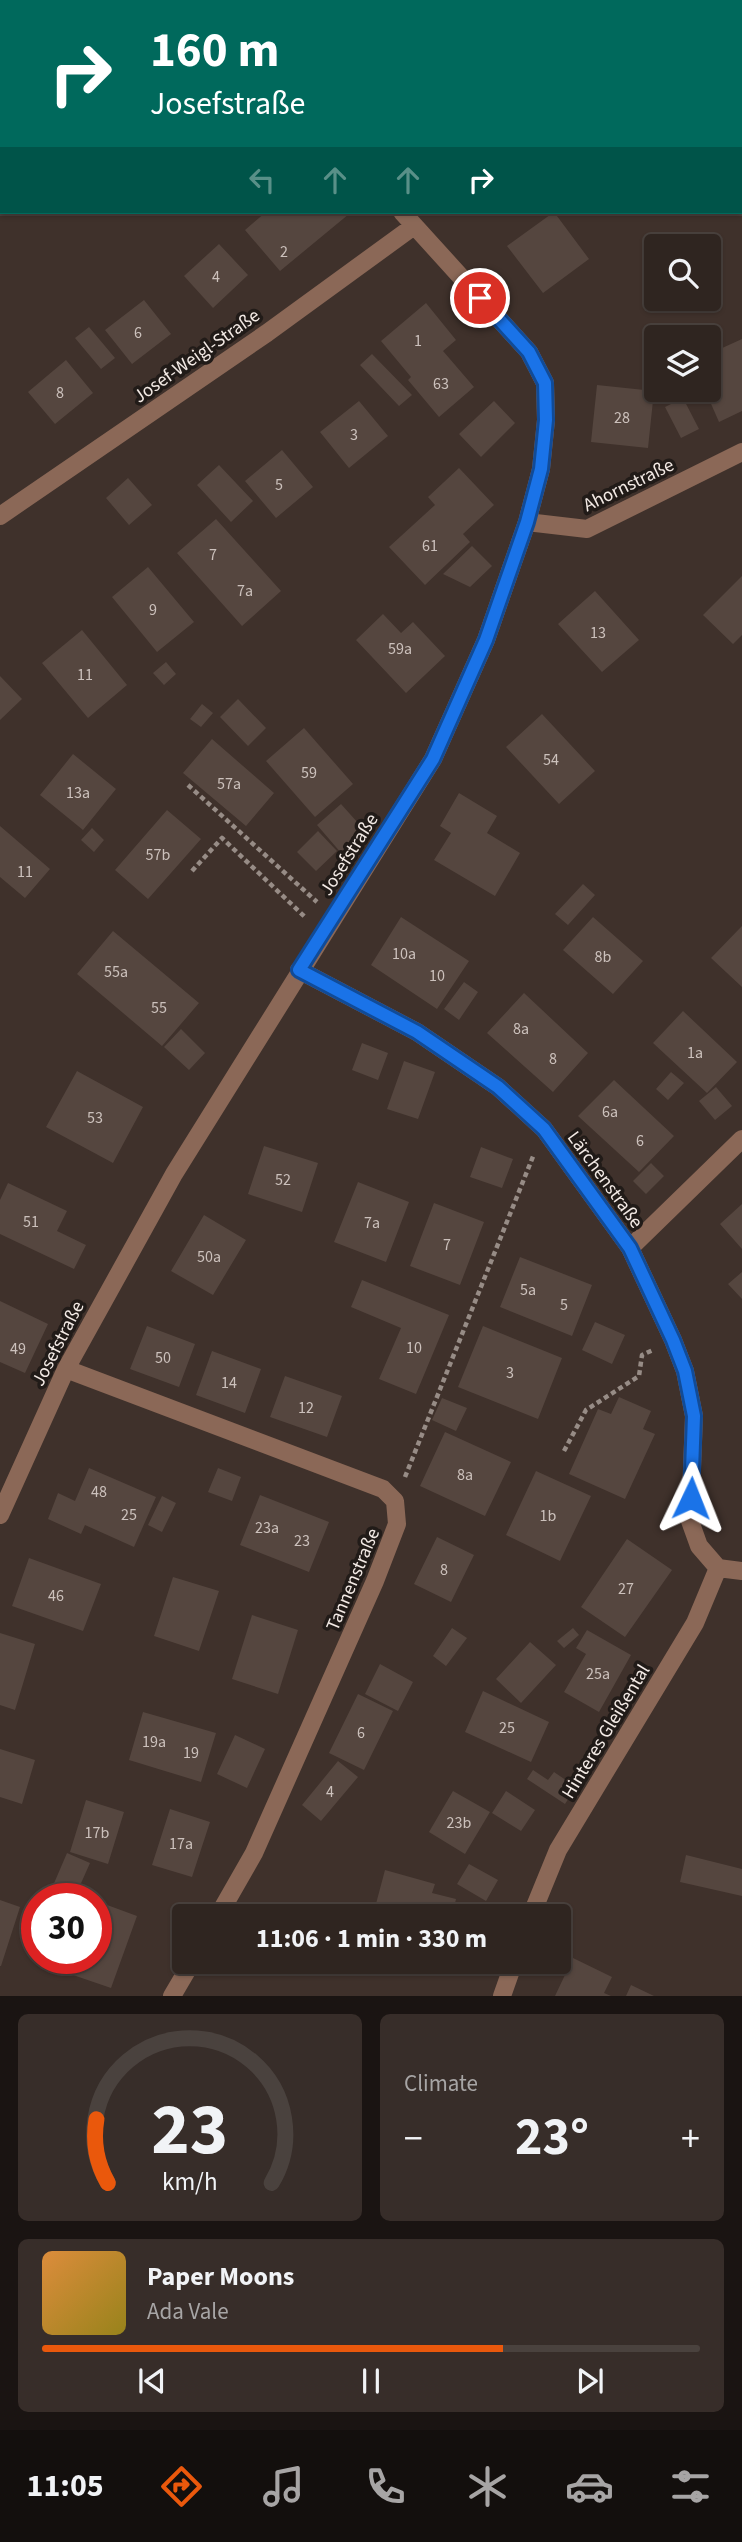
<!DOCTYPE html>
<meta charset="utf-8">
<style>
body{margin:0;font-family:"Source Sans 3",sans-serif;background:#372d29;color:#f1f3f6;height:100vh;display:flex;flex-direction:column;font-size:26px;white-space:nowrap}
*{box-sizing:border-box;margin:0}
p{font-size:23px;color:#a7a5a5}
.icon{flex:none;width:38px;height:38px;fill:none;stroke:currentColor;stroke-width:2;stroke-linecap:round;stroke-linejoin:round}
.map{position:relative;height:1996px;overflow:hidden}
.drawer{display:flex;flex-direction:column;gap:18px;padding:18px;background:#1a1412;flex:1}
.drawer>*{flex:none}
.hud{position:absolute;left:0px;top:0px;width:742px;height:214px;box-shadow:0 2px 5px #0004,0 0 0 2px #4a423e;background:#00695c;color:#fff;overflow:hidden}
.fabs{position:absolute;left:644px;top:234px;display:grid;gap:14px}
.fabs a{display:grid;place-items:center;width:77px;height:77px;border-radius:7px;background:#2f2520;box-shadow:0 2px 5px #0004,0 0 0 2px #4a423e;font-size:35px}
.speed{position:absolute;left:21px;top:1883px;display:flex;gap:14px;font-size:35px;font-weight:700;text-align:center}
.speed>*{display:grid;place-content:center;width:91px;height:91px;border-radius:50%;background:#2f2520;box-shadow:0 2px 5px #0004,0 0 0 2px #4a423e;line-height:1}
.speed .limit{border:10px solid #d22;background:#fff;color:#111}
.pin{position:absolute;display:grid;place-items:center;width:60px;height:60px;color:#fff;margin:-30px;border:4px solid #fff;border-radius:50%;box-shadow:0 2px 7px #0007}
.me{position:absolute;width:77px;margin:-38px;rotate:2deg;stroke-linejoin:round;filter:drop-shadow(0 0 5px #0008)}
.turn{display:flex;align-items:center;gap:24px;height:147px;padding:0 35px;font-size:32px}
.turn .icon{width:91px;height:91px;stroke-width:2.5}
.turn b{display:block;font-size:49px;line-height:60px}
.lanes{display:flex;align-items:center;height:66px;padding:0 35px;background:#0003;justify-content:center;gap:35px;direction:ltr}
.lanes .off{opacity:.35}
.big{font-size:52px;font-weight:700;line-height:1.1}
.drawer .card{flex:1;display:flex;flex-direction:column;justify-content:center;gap:10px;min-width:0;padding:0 24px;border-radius:10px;background:#372d29}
.drawer .dial{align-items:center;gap:0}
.dial svg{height:182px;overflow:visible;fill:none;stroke:#4a423e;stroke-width:7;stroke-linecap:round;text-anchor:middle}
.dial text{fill:#f1f3f6;stroke:none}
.song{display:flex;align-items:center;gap:21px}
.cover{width:84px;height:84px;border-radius:10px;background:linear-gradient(135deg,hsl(30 70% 55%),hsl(50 70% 35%))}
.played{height:7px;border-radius:4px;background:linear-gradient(90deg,#ea580c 70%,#4a423e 70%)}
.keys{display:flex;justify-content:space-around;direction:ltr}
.heat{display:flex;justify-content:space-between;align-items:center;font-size:38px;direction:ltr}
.drawer .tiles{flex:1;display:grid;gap:18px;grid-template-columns:1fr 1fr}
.card:last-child{grid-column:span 2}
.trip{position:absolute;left:172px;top:1904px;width:399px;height:70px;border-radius:7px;background:#2f2520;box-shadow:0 2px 5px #0004,0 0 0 2px #4a423e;font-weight:700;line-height:70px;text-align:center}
.dock{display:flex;height:112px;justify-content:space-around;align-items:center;background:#130f0d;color:#a7a5a5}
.dock .icon{width:49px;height:49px}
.dock .on{color:#ea580c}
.dock b{font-size:32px;color:#f1f3f6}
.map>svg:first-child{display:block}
.building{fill:#55463f}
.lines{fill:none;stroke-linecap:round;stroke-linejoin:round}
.path{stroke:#978c86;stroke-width:4.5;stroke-dasharray:5 3.5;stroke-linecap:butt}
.minor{stroke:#8b6857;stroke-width:18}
.major{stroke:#e19975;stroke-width:18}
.route-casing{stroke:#114b97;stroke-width:18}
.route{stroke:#1a73e8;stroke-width:12}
.labels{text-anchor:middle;stroke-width:7;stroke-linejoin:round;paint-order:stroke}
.number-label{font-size:16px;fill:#ccc1bc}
.street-label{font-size:19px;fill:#f3eae5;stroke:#211b18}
</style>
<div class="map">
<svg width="742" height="1996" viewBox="0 0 742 1996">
<rect width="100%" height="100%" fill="#3f312b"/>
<!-- building -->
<path class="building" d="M266,212H346L349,214L280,271L245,230Z
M554,212L589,259L543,293L507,246Z
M219,244L248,275L213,308L184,276Z
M144,300L171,334L132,364L105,330Z
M426,303L456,340L443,351L474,387L439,417L408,380L411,377L381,341Z
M89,327L115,358L101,369L75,338Z
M742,339V411L719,422L705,390H709V354Z
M372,354L412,395L399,406L360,365Z
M66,360L93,393L55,424L28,392Z
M597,385L654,391L648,448L591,442Z
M683,398L699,429L681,438L665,407Z
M359,401L388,436L349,468L320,432Z
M494,401L515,423L481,457L459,434Z
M282,450L313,487L276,518L245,481Z
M219,465L253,501L231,522L197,485Z
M459,468L494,505L463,534L470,542L425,585L389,547L435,505L428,497Z
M128,478L152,505L129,525L106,498Z
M216,519L281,591L242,626L177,553Z
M472,546L492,566L470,587L443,574Z
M148,567L194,622L157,652L112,597Z
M742,576V635L733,644L703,615Z
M595,591L639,640L602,672L558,624Z
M383,614L401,633L413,622L445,656L406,693L356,640Z
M82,630L127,685L88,718L42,663Z
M166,662L176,674L164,685L153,673Z
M0,676L22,699L0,720Z
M238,699L266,728L248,746L220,717Z
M202,704L213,713L201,727L190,719Z
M542,714L595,771L559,804L506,747Z
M304,728L353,784L315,817L266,761Z
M212,739L274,793L246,826L183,773Z
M73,754L116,789L83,830L40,795Z
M459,793L497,816L487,833L520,853L495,896L434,860L451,833L440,826Z
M341,804L367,833L342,854L317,825Z
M167,810L201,839L148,899L115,870Z
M0,826L50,869L25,898L0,877Z
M92,828L104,840L94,852L81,840Z
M318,831L337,851L316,871L297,852Z
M583,884L595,895L568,925L555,914Z
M401,917L469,961L437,1009L371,965Z
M593,917L643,961L613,994L563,950Z
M742,926V987L711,958Z
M113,931L199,1003L162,1046L77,974Z
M464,982L478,992L459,1020L444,1009Z
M524,993L588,1053L553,1092L487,1033Z
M683,1011L737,1062L707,1093L653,1043Z
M181,1029L205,1053L189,1070L164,1047Z
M362,1043L388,1053L378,1080L352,1070Z
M404,1061L435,1072L418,1119L387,1109Z
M77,1071L143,1107L113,1163L46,1127Z
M671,1072L684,1083L668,1100L656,1089Z
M614,1080L674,1136L639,1172L578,1116Z
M716,1087L732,1106L715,1120L699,1101Z
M264,1146L318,1163L302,1212L248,1194Z
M481,1147L513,1159L502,1188L470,1177Z
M651,1163L664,1176L646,1194L633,1181Z
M358,1182L409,1202L386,1262L334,1242Z
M8,1183L67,1211L57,1231L86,1245L74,1269L0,1234V1200Z
M434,1203L484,1222L460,1285L410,1266Z
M742,1204V1249L720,1224Z
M204,1215L246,1240L213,1295L171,1271Z
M520,1257L592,1285L572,1336L500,1307Z
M742,1272V1299L728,1284Z
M362,1280L449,1315L416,1394L379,1379L401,1328L351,1307Z
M0,1301L48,1324L25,1373L0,1362Z
M595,1322L625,1335L612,1364L582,1350Z
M147,1326L195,1344L179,1387L130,1369Z
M483,1326L562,1358L538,1419L458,1387Z
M212,1351L261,1369L245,1413L196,1395Z
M285,1376L342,1396L327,1437L270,1417Z
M619,1397L651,1411L643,1429L655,1434L625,1499L569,1474L598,1409L611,1414Z
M442,1398L467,1408L456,1431L432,1420Z
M445,1432L511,1462L485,1516L420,1486Z
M89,1468L156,1497L134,1547L85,1525L81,1534L48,1519L58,1493L75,1501Z
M218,1468L241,1477L232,1501L208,1492Z
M536,1471L591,1496L560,1561L506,1535Z
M260,1495L329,1522L309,1572L240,1545Z
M162,1496L176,1503L162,1532L148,1525Z
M437,1537L474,1555L451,1602L414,1584Z
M627,1539L672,1570L625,1637L581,1607Z
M29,1558L101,1584L83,1631L12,1606Z
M173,1577L219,1591L199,1651L154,1636Z
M252,1615L298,1630L278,1694L232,1679Z
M452,1628L467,1638L446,1666L433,1656Z
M573,1628L579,1635L564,1648L557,1641Z
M587,1630L631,1655L599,1712L564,1692L586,1654L576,1648Z
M0,1633L35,1644L15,1710L0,1705Z
M530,1642L556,1665L521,1703L496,1679Z
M380,1664L413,1682L398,1711L365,1694Z
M483,1691L549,1722L531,1762L465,1732Z
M358,1694L393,1711L364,1770L329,1753Z
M143,1712L216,1733L201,1782L129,1760Z
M235,1735L265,1749L247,1788L217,1774Z
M0,1749L35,1760L22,1804L0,1797Z
M338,1761L358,1777L321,1821L302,1805Z
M533,1770L548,1780L554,1772L576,1787L565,1804L527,1779Z
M453,1791L490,1812L465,1854L429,1832Z
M506,1791L535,1810L521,1831L492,1813Z
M86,1800L124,1812L108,1864L70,1852Z
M170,1809L210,1822L192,1877L152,1865Z
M67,1853L90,1863L74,1899H58L49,1895Z
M686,1855L742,1869V1896L680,1882Z
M469,1864L498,1880L486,1901L457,1884Z
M385,1870L435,1884L432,1893L456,1899L452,1916L373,1915Z
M0,1900L20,1907L1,1966H0Z
M99,1902L137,1916L111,1988L73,1975L79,1958H96V1909Z
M573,1958L612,1977L604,1993L611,1996H555Z
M440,1962H470L467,1974L439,1967Z
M631,1985L654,1996H626Z"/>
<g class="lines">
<!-- path -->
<path class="path" d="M321,2L324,0
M188,785L317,902
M192,871L222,838L306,918
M564,1451L586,1410L639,1376L642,1355L653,1350
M405,1477L534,1154"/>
<!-- minor -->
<path class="minor" d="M0,516L267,333L414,226
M527,522L587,529L742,452
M299,970L417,1032L498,1087L544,1129L630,1248L673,1340L685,1371L694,1416L690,1521L699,1546L718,1568
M630,1248L742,1139
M66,1369L383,1489L395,1501L397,1524L375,1581L254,1853L218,1916
M0,1515L66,1369L174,1174L433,759L486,640L527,522L541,469L546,420L545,383L529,352L402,212
M718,1568L742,1571
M531,1916L558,1850L695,1623L718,1568
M172,1996L192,1962
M502,1996L514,1962"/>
<!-- major -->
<path class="major" d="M290,2L293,0
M0,186L2,185"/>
</g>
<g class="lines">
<!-- route casing -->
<g class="route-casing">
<path id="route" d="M480,298L529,352L545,383L546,420L541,469L527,522L486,640L433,759L299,970L417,1032L498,1087L544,1129L630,1248L673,1340L685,1371L694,1416L691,1498"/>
</g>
<!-- route -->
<use href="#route" class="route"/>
</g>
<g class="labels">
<!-- number labels -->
<g class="number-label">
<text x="284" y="257">2</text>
<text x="216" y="282">4</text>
<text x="138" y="338">6</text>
<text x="418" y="346">1</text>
<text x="441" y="389">63</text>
<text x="60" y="398">8</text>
<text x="622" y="423">28</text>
<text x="354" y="440">3</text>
<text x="279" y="490">5</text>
<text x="430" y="551">61</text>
<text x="213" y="560">7</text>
<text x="245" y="596">7a</text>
<text x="153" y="615">9</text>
<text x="598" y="638">13</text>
<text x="400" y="654">59a</text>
<text x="85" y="680">11</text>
<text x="551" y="765">54</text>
<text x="309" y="778">59</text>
<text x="229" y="789">57a</text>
<text x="78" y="798">13a</text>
<text x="158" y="860">57b</text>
<text x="25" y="877">11</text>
<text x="404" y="959">10a</text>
<text x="603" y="962">8b</text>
<text x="116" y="977">55a</text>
<text x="437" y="981">10</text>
<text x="159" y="1013">55</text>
<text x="521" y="1034">8a</text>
<text x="695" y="1058">1a</text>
<text x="553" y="1064">8</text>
<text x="610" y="1117">6a</text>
<text x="95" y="1123">53</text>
<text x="640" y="1146">6</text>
<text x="283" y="1185">52</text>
<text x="31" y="1227">51</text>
<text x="372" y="1228">7a</text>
<text x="447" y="1250">7</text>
<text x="209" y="1262">50a</text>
<text x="528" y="1295">5a</text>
<text x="564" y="1310">5</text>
<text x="414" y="1353">10</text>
<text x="18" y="1354">49</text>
<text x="163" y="1363">50</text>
<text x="510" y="1378">3</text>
<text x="229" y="1388">14</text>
<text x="306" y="1413">12</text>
<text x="465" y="1480">8a</text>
<text x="99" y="1497">48</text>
<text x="129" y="1520">25</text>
<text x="548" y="1521">1b</text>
<text x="267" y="1533">23a</text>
<text x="302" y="1546">23</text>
<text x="444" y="1575">8</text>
<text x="626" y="1594">27</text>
<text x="56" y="1601">46</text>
<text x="598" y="1679">25a</text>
<text x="507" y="1733">25</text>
<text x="361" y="1738">6</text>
<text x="154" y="1747">19a</text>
<text x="191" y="1758">19</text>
<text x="330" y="1797">4</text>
<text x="459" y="1828">23b</text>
<text x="97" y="1838">17b</text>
<text x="181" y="1849">17a</text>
</g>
<!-- street labels -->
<g class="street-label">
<text transform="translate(196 355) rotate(-35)" y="7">Josef-Weigl-Straße</text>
<text transform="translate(628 484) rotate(-26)" y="7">Ahornstraße</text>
<text transform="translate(348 854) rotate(-58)" y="7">Josefstraße</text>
<text transform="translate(606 1179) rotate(54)" y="7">Lärchenstraße</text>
<text transform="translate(57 1343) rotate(-63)" y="7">Josefstraße</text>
<text transform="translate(352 1579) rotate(-67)" y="7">Tannenstraße</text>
<text transform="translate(605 1731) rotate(-59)" y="7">Hinteres Gleißental</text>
</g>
</g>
</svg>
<div class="fabs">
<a><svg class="icon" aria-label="search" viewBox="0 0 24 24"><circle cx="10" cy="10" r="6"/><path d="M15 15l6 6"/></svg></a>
<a><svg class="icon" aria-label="layers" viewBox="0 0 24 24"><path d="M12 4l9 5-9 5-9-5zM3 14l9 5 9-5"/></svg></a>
</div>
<div class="speed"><div class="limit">30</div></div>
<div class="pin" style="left:480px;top:298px;background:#d93025"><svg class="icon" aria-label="arrive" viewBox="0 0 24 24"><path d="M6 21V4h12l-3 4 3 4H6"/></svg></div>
<svg class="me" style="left:691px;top:1498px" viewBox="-20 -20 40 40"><path d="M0-17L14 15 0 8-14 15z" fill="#1a73e8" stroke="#fff" stroke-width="4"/></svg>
<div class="trip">11:06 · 1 min · 330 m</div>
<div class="hud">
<div class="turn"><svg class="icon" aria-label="right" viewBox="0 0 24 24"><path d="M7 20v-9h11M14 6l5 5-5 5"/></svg><div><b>160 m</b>Josefstraße</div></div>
<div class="lanes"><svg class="icon off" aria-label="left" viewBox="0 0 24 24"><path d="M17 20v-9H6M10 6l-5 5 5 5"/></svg><svg class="icon off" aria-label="ahead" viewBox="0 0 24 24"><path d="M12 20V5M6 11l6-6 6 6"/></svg><svg class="icon off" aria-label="ahead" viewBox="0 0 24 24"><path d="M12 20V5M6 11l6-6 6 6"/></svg><svg class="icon" aria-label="right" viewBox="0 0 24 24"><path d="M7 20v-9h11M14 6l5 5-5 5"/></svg></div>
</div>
</div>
<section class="drawer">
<div class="tiles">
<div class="card dial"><svg viewBox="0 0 100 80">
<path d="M14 69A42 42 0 1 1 86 69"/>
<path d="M14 69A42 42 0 0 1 9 41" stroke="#ea580c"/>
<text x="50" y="56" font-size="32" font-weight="700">23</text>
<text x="50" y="72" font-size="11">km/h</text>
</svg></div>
<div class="card"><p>Climate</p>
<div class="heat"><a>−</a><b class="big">23°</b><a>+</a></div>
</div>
<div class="card">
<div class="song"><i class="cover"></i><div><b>Paper Moons</b><p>Ada Vale</p></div></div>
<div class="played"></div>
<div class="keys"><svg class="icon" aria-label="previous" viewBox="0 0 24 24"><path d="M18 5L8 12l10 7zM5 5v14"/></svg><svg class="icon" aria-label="pause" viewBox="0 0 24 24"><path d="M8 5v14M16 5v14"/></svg><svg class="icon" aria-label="next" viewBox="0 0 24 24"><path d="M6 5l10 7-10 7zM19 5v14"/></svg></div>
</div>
</div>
</section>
<nav class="dock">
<b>11:05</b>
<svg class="icon on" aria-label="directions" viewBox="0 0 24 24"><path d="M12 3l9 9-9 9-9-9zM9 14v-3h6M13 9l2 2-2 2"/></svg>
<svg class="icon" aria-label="music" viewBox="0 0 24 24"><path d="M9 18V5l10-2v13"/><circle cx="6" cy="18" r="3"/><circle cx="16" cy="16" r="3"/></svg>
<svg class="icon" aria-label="phone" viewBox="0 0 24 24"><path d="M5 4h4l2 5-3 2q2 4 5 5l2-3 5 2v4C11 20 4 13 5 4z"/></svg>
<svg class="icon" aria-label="climate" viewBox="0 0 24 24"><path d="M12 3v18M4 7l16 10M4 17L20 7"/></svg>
<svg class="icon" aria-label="car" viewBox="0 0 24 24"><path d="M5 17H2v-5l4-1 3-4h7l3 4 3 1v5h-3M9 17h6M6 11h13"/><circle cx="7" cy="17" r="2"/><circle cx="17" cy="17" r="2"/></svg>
<svg class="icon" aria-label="filters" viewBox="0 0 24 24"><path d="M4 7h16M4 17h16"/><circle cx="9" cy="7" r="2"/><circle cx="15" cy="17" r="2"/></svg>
</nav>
